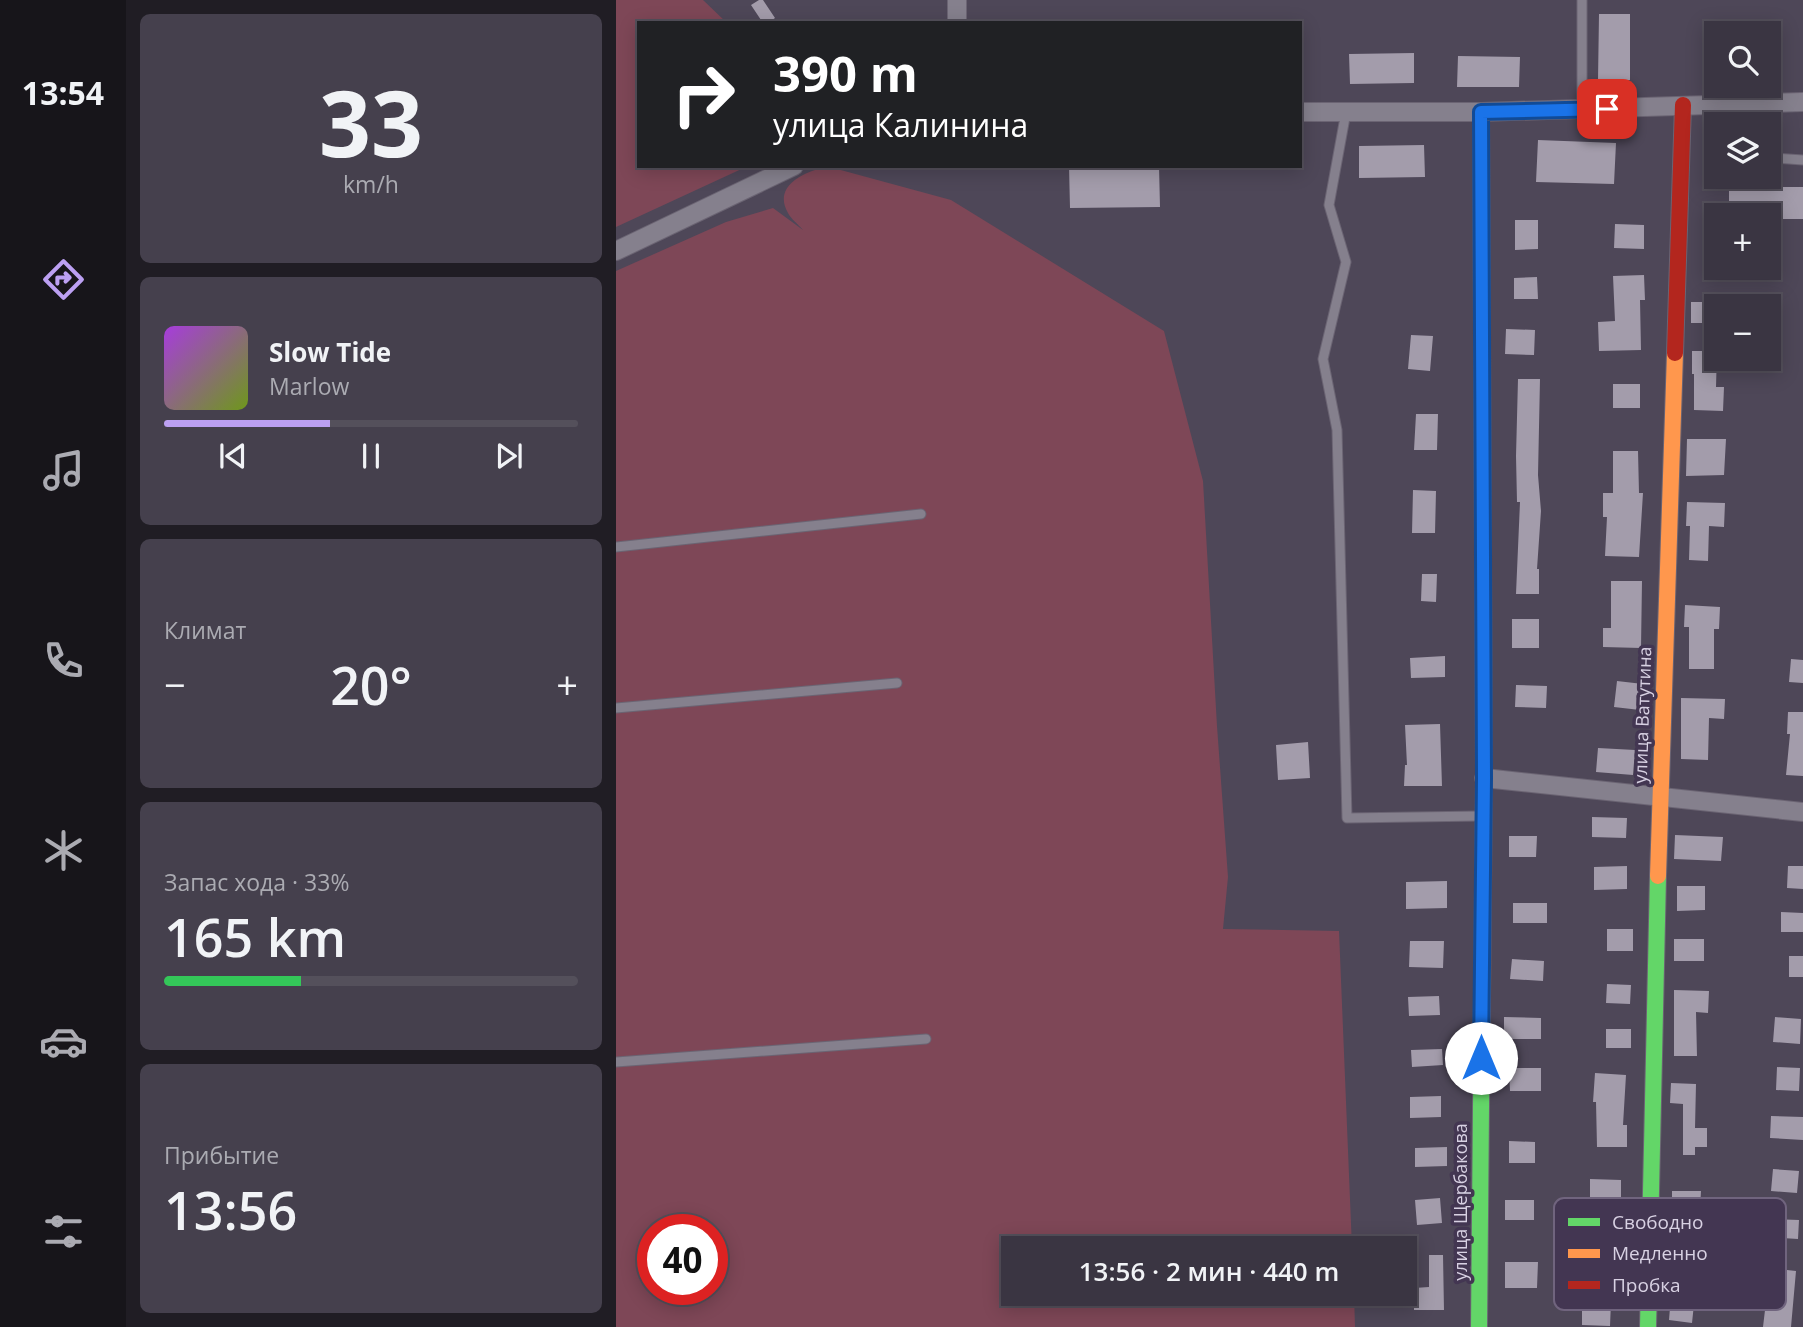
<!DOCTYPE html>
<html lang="ru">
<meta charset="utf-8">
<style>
body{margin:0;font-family:"Open Sans",sans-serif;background:#45404d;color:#f1f3f6;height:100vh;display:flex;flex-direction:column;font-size:26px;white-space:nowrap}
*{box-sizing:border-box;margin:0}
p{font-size:23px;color:#ababb2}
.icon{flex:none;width:38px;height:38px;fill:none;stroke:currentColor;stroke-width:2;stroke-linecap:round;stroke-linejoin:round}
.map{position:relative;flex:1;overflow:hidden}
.sheet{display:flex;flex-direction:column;gap:14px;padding:14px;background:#201d24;width:490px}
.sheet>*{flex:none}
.banner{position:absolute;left:21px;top:21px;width:665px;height:147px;border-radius:0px;box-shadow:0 4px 18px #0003,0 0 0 2px #54505b;background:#202124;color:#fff;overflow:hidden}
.controls{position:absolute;left:1088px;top:21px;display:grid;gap:14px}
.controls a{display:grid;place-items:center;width:77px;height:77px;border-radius:0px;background:#3a3542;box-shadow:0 4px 18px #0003,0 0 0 2px #54505b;font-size:35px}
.speed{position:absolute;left:21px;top:1214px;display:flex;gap:14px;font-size:35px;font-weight:700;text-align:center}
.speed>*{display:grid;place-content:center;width:91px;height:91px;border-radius:50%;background:#3a3542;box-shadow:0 4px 18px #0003,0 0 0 2px #54505b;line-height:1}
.speed .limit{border:10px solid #d22;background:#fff;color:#111}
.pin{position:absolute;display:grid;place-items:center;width:60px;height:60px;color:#fff;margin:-30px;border-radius:14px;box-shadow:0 4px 10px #0006}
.me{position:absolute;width:77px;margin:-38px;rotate:0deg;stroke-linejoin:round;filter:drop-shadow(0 0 5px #0008)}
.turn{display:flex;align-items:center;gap:24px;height:147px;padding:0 21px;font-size:32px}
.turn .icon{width:91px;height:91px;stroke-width:2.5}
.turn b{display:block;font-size:49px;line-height:60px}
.big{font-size:52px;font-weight:600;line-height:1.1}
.sheet .widget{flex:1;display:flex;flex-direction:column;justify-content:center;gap:10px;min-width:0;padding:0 24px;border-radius:10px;background:#45404d}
.sheet .dial{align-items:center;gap:0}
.dial b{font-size:91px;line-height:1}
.song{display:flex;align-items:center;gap:21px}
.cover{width:84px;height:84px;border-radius:10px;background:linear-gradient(135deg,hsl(280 70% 55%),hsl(80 70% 35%))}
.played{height:7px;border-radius:4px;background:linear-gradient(90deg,#bca0f2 40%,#54505b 40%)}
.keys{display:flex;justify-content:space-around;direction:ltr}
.heat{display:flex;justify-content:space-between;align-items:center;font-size:38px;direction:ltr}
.charge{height:10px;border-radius:5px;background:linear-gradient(90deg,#34c759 33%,#54505b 0)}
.trip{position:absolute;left:385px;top:1236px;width:416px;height:70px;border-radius:0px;background:#3a3542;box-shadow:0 4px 18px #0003,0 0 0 2px #54505b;font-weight:600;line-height:70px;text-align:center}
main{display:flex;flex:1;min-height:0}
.dock{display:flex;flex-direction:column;width:126px;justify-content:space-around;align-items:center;background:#17151a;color:#ababb2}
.dock .icon{width:49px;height:49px}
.dock .on{color:#bca0f2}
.dock b{font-size:32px;color:#f1f3f6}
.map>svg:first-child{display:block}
.green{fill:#7e4757;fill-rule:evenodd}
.building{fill:#a39cab}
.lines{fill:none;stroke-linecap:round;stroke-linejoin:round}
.lane-casing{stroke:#6b6473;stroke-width:11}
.street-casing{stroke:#6b6473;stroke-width:20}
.fast-casing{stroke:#6b6473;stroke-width:18}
.slow-casing{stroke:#6b6473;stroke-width:18}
.jam-casing{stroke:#6b6473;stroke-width:18}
.lane{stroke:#85808d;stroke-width:9}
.street{stroke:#85808d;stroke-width:18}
.fast{stroke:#63d668;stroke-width:16}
.slow{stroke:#ff974d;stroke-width:16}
.jam{stroke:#b3261e;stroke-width:16}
.route-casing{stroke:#114b97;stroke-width:18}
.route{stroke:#1a73e8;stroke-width:12}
.labels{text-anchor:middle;stroke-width:7;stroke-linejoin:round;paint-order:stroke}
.street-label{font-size:18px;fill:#d8d1e3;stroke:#433652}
.key{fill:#433652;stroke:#70647e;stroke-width:2}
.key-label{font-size:19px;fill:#d8d1e3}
</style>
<main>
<nav class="dock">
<b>13:54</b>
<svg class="icon on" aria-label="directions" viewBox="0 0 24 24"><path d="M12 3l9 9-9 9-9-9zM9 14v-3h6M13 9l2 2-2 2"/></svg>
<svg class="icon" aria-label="music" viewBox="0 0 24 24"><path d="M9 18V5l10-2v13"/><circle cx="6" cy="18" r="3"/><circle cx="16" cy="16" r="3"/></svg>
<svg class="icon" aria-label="phone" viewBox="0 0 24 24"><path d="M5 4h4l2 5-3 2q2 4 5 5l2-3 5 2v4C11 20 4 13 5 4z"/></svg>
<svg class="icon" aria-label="climate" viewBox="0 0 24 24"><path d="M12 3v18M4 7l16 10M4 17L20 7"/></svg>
<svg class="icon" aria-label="car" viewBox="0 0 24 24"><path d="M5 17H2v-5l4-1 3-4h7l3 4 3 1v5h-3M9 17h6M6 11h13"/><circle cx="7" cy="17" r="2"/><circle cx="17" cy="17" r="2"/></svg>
<svg class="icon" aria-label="filters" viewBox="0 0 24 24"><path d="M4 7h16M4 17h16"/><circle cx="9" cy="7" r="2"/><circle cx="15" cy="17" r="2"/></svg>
</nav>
<section class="sheet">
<div class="widget dial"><b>33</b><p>km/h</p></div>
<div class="widget">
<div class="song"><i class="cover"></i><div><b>Slow Tide</b><p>Marlow</p></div></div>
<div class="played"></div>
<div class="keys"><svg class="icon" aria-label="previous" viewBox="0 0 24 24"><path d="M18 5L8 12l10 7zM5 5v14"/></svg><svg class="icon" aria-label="pause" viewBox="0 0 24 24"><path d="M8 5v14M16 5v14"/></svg><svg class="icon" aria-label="next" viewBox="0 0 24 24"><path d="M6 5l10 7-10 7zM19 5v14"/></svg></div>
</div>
<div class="widget"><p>Климат</p>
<div class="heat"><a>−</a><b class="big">20°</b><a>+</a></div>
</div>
<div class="widget"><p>Запас хода · 33%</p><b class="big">165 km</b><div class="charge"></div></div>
<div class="widget"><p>Прибытие</p><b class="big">13:56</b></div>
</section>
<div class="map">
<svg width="1187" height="1327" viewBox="0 0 1187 1327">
<rect width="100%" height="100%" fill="#4e4758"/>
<!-- green -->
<path class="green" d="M0,0H87L111,23H23V166H132L0,227Z
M202,169H221L335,200L548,331L587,481L601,726L612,877L607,929L723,931L736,1248H397V1293H738L739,1327H0V271L110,222L157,208L187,230C182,224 175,219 172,213C158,189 182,175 202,169ZM37,1230H96V1290H37Z"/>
<!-- building -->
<path class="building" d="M143,0H147L159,18L152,23H147L135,5Z
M983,14H1014V80H982Z
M798,53V83L734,84L733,54Z
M842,56L904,57L903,87H841Z
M922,140L1000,143L998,184L920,182Z
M808,145L809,177L743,178V146Z
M453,166H543L544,207L454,208Z
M1113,187H1187V219H1153V215H1113Z
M899,220H922V249L899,250Z
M999,224L1028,225V249L998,248Z
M1028,275L1029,300H1024L1025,350L983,351L982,322L999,321L997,276Z
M921,277L922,299H898V278Z
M1075,302H1101V323H1075Z
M890,329L919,330L918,355L889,354Z
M795,335L817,336L814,371L792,369Z
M1076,351H1101L1100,387H1108L1107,411L1078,410V374H1076Z
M902,379H924L922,475L925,511L921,569H923V594H900L904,502H901L900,456Z
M997,384H1024V408H997Z
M800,414H822L821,450H798Z
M1071,439H1110L1108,475L1070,476Z
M997,451H1022L1023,493H1027L1023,557L989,556L991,517H987V493H997Z
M797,490L820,491L819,533H796Z
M1071,502L1109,503L1108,527L1093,526L1092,561L1073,560L1074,526H1070Z
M806,574H821L820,602L805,601Z
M995,581H1026L1025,648L987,647V628H995Z
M1069,605L1104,607L1103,629H1098V669H1073V627H1068Z
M896,619H923V648H896Z
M829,656V677L795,678L794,658Z
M1175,659L1187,660V683L1173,682Z
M1001,681L1027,684L1024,710L998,707Z
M900,685L931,686L930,708L899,707Z
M1065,698L1109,699L1108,719L1093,718L1092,760L1065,759Z
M1172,712H1187V776L1170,775L1174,734H1171Z
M824,724L826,786H788L789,765H791L789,725Z
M692,742L694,778L662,780L660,745Z
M982,748L1019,750L1017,775L980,772Z
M976,817L1011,818L1010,838L976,837Z
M1059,835L1107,837L1105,861L1058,859Z
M893,836H921L920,857H893Z
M1011,866V889L978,890V867Z
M1172,866H1187V889L1171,888Z
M831,881V908L790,909V882Z
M1061,886H1089V910L1061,911Z
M897,903H931V923H897Z
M1165,912L1187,913V932H1165Z
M991,929H1017V951H991Z
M1058,939H1088V961H1058Z
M794,941H828L827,968L793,967Z
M1173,956H1187V977H1173Z
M896,959L928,961L927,981L894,979Z
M991,984L1015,985L1014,1004L990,1003Z
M1058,990L1093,991L1092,1013L1080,1012L1081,1056H1058Z
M823,996L824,1015L793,1016L792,997Z
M888,1017L925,1018V1039H888Z
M1159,1017L1185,1019L1184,1044L1157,1042Z
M990,1029H1015V1048H990Z
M826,1049L827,1065L796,1067L795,1050Z
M1161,1067L1184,1068L1183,1091L1160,1090Z
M893,1068H925V1091H894Z
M979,1073L1010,1075L1007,1125H1011V1147H981L980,1102H977Z
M1055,1083L1080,1084L1079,1128H1091V1147H1079V1155H1067V1104L1054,1103Z
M825,1096V1117L794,1118V1097Z
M1155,1116L1187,1117V1140L1154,1138Z
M893,1141L919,1142V1163H893Z
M831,1147V1166L799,1167V1148Z
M1157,1169L1183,1171L1181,1193L1155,1191Z
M974,1179L1005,1180V1201L974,1200Z
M1056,1191H1085L1084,1209L1056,1208Z
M824,1198L826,1223L801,1225L799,1200Z
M889,1200H918V1220H889Z
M1153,1219L1183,1220L1182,1239L1152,1237Z
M813,1255H827L828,1310H798V1288L813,1287Z
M889,1262H922L921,1288H889Z
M1154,1268L1180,1271L1175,1327H1147Z
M1056,1283L1080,1285L1076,1323L1053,1320Z
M966,1301L995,1302L994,1326L966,1325Z"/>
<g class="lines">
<!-- lane casing -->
<g class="lane-casing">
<path id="lane" d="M1161,103L1159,158L1187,160
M966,110V0
M730,112L713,205L730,262L707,359L721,430L731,818L865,816
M0,547L305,514
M0,708L281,683
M0,1062L310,1039"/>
</g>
<!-- street casing -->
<g class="street-casing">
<path id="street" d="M341,0V23
M684,112H865L1187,102
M0,251L178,166
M868,778L1187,812"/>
</g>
<!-- fast casing -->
<g class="fast-casing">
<path id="fast" d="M863,1327L868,777
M1032,1327L1042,876"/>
</g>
<!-- slow casing -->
<g class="slow-casing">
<path id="slow" d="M865,112L868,777
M1042,876L1059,353"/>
</g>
<!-- jam casing -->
<g class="jam-casing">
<path id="jam" d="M1059,353L1067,105"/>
</g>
<!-- lane -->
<use href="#lane" class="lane"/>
<!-- street -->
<use href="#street" class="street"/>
<!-- fast -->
<use href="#fast" class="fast"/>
<!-- slow -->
<use href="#slow" class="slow"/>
<!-- jam -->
<use href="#jam" class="jam"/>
</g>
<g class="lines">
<!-- route casing -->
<g class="route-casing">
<path id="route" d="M865,1058L868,778L865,112L991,109"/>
</g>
<!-- route -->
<use href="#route" class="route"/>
</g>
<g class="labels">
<!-- street labels -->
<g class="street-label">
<text transform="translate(1027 715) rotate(-88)" y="6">улица Ватутина</text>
<text transform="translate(845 1202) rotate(-90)" y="6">улица Щербакова</text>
</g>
</g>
<!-- legend -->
<rect x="938" y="1198" width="232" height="112" rx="10" class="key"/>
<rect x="952" y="1218" width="32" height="8" fill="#63d668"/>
<rect x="952" y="1249" width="32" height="9" fill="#ff974d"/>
<rect x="952" y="1281" width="32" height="8" fill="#b3261e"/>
<g class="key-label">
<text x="996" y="1229">Свободно</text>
<text x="996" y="1260">Медленно</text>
<text x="996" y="1292">Пробка</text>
</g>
</svg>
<div class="controls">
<a><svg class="icon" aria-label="search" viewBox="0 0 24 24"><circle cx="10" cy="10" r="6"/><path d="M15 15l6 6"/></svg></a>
<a><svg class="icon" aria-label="layers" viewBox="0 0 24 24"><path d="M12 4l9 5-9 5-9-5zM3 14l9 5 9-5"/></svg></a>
<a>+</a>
<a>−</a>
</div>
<div class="speed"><div class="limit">40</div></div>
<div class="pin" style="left:991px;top:109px;background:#d93025"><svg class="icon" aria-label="arrive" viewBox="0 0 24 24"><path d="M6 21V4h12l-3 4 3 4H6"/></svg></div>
<svg class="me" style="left:865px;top:1058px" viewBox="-20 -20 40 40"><circle r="19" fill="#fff"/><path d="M0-13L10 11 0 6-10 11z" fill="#1a73e8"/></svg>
<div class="trip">13:56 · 2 мин · 440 m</div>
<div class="banner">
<div class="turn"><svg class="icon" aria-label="right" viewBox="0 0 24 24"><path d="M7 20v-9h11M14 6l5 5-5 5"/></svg><div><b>390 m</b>улица Калинина</div></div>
</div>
</div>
</main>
